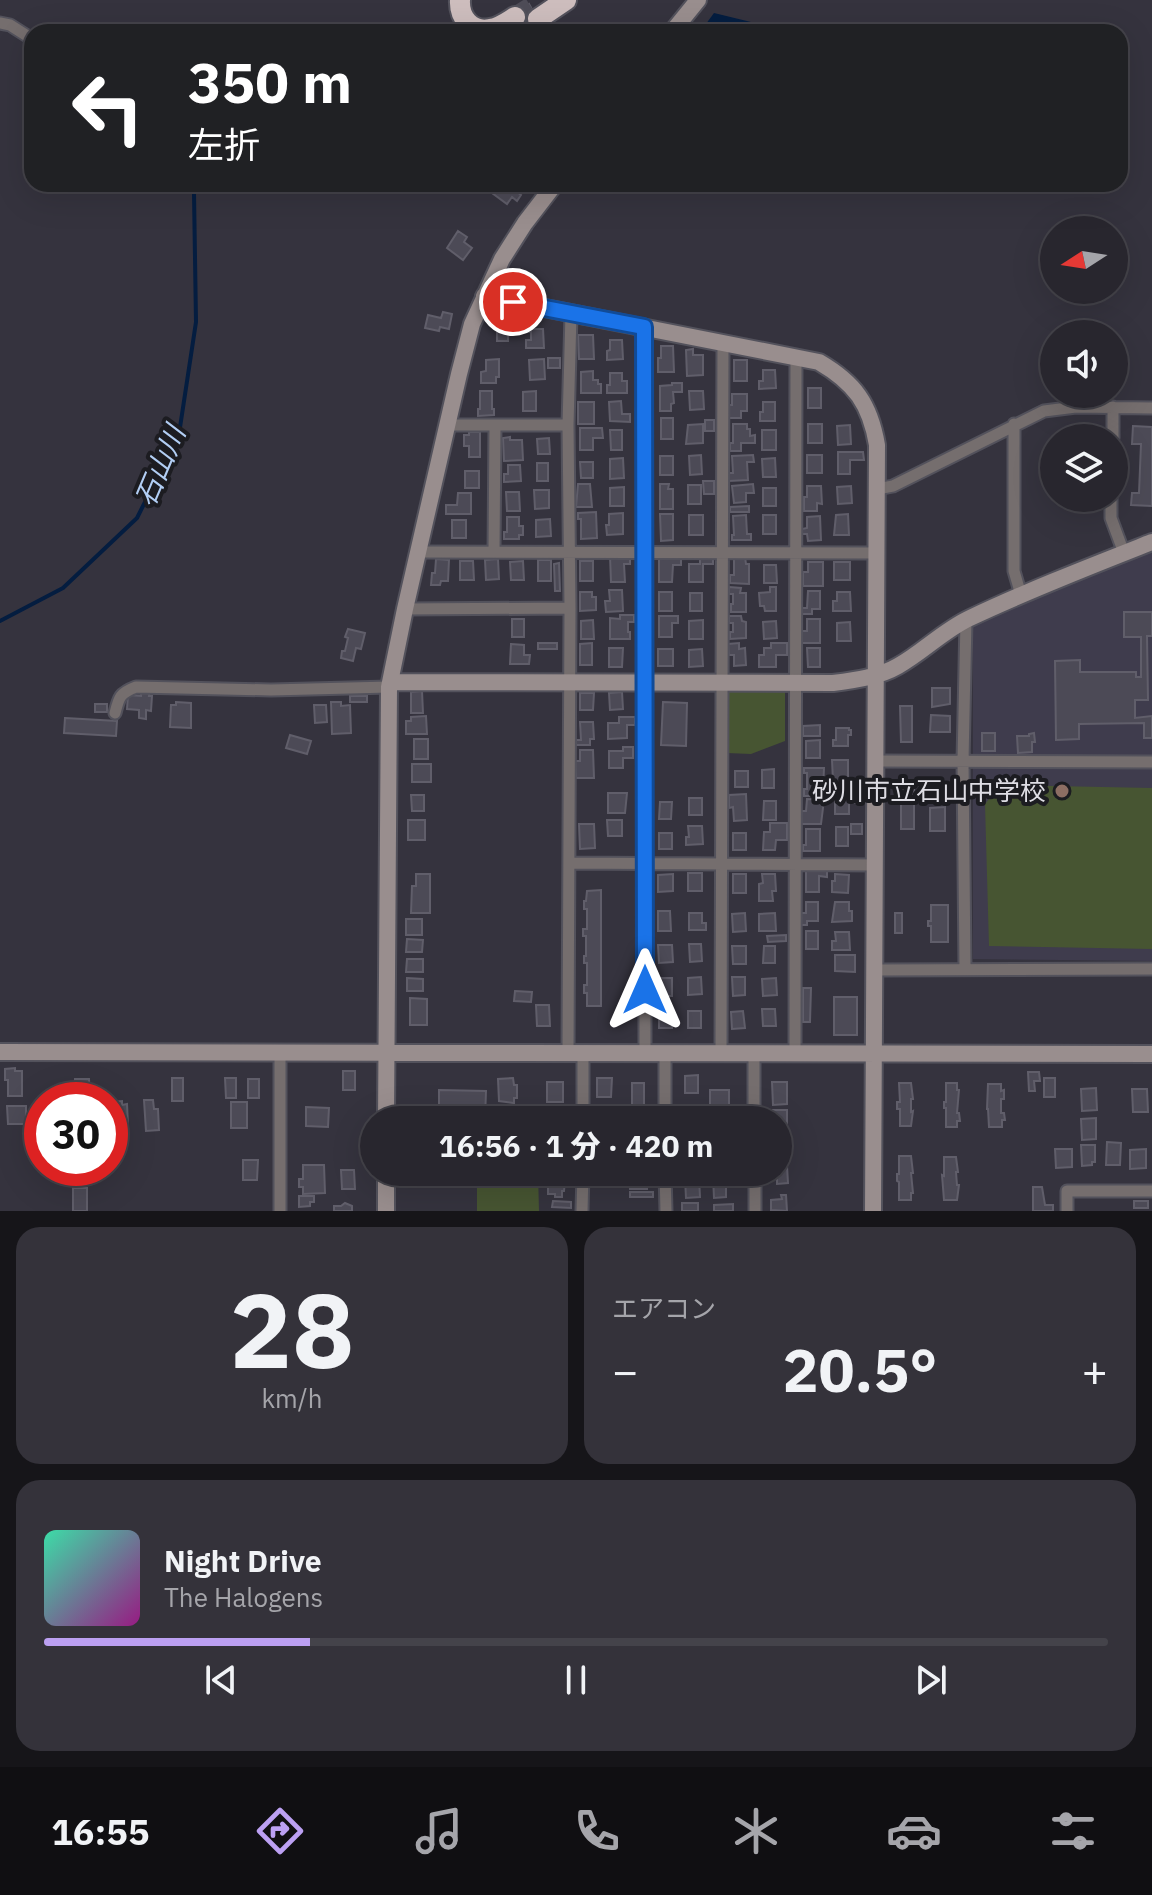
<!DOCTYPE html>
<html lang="ja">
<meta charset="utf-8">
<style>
body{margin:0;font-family:"IBM Plex Sans","Noto Sans JP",sans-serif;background:#34323a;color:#f1f3f6;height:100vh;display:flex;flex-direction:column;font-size:30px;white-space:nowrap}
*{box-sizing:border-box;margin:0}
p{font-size:26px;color:#a5a5aa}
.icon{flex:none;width:44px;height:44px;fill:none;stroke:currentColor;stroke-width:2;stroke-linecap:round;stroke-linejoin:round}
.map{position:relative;height:1211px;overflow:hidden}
.panel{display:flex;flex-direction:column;gap:16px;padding:16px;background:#161519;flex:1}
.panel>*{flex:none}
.top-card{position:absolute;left:24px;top:24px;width:1104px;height:168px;border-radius:24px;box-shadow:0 8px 32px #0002,0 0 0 2px #44434a;background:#202124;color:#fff;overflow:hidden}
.needle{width:52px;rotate:258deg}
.tools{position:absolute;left:1040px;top:216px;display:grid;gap:16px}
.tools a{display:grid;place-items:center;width:88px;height:88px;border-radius:50%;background:#28262e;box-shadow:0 8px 32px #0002,0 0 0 2px #44434a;font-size:40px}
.speed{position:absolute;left:24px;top:1082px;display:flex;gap:16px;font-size:40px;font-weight:700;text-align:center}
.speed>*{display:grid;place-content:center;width:104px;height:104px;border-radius:50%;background:#28262e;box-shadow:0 8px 32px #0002,0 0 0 2px #44434a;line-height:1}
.speed .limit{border:12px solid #d22;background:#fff;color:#111}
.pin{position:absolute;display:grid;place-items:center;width:68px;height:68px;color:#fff;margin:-34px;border:4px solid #fff;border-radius:50%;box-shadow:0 2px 8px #0007}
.me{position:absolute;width:88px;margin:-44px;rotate:0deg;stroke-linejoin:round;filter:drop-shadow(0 0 6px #0008)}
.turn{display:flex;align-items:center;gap:28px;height:168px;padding:0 32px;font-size:36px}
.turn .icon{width:104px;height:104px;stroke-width:2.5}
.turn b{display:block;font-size:56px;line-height:68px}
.big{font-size:60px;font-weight:800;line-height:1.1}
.panel .widget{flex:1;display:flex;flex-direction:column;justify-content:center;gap:12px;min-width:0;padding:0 28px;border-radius:24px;background:#34323a}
.panel .dial{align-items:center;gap:0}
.dial b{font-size:104px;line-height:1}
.song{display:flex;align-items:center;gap:24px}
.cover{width:96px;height:96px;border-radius:12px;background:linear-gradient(135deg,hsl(160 70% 55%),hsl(310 70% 35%))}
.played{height:8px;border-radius:4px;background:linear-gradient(90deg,#bca0f2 25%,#44434a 25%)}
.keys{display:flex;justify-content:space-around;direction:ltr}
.heat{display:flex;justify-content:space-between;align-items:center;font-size:44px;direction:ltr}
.panel .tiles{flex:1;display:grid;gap:16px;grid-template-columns:1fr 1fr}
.widget:last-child{grid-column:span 2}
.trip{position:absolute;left:360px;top:1106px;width:432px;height:80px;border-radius:40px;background:#28262e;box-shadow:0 8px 32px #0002,0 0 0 2px #44434a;font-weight:800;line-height:80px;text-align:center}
.dock{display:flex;height:128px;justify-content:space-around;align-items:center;background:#100f12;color:#a5a5aa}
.dock .icon{width:56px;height:56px}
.dock .selected{color:#bca0f2}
.dock b{font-size:36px;color:#f1f3f6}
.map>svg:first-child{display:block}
.built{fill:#3f3c4d}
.green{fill:#475532}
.water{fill:#041d40}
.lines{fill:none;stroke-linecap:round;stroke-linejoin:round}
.stream{stroke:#041d40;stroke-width:4}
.building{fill:#4c4a56;stroke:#605e6a;stroke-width:2}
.highway-tunnel{stroke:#4e4c57;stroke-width:20;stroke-dasharray:20 10;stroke-linecap:butt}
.street-casing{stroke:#53525c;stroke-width:15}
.secondary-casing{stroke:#53525c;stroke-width:20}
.highway-casing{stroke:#53525c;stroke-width:24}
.street{stroke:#756e6e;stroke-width:11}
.secondary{stroke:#998e8e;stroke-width:16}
.highway{stroke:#cdbdbd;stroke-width:20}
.route-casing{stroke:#114b97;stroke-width:20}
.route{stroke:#1a73e8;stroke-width:14}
.education-dot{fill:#8d6e63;stroke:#1c1c21;stroke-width:3}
.labels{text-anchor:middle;stroke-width:8;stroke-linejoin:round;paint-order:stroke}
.poi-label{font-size:26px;fill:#dedde4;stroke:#1c1c21;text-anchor:end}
.water-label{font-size:28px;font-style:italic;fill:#b2cef4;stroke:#1c1c21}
</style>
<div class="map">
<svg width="1152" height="1211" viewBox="0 0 1152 1211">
<rect width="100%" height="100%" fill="#35333e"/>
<!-- built -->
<path class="built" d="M1152,550V961L973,959V622Z"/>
<!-- green -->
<path class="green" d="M727,688L785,689V741L751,754L727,753Z
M1000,785L1152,788V949L989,946L985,804Z
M477,1172H538L539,1211H477Z"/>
<!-- water -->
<path class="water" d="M714,13L751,22L748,32H700Z"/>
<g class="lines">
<!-- stream -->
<path class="stream" d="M0,621L63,588L137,518L179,434L196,322L194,193"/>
</g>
<!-- building -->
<path class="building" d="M529,4L542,27L534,32H523L513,14Z
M493,184H507L521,195L517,201L512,197L507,204L488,190Z
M458,231L467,237L464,242L472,248L463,260L447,248Z
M443,312L452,314L449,329L440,327L439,331L425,328L428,315L441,318Z
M526,322H532L533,329H543L544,348H526V340H531V332H527Z
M497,323H508V341H497Z
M578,335H593L594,359H579Z
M610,340H622L623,359L607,360V351L610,350Z
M661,346H673L674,372H658V358H661Z
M693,349V355H703V375L687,376L686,350Z
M548,358H560V368H548Z
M499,359V377H496V383H481V372L486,371V360Z
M544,359L545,379L530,380L529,360Z
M734,360H747V381H734Z
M763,370H775L776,388L759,389V381H763Z
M593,371V380H598V384H601V393H581V372Z
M610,373H622V381H627V393H607V385H610Z
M672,383H682V392H673L674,403L671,404V411H660V386L672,385Z
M808,388H821V408H808Z
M480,391H492V409H494V415L478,416V409H480Z
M536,391V411H523V392Z
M689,391H703L704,409L690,410Z
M732,394H747V411H741V418H729V405H732Z
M621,401L622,414H630V422L610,421L609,402Z
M578,402H594V424H578Z
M763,402H775V421H760V412H763Z
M661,418H673V439H661Z
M705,420H714V431H705Z
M703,424V443L686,444L688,425Z
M733,424H747V429H750V436L755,435V443H741V451H730V443H733Z
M808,424H822V443H808Z
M850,425L851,444L838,445L837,426Z
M1133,426L1152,427V506L1131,505L1132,493H1139L1141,444H1132Z
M580,428H602L603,438H593V450H580Z
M610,430H622V450H611Z
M762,430H776V450H762Z
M469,432H480V457H469V446H464V435H469Z
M510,437V440H522L523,460L504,461L503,438Z
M549,438L550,454H538L537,439Z
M838,452H863L864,460H850V474H838Z
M701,455L702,474L690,475L689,456Z
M753,455L754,462H747L748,480L729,481V473H733L732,456Z
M807,455H822V473H807Z
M660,456H673V475H660Z
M623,458L624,478L610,479V459Z
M775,458L776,477H763L762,459Z
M580,462H593V478H581Z
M537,463H548V481H537Z
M508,465H520L521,481L504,482V474H508Z
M465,471H479V488H465Z
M703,481H714V494H704Z
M578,484H590L592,507H576Z
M660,484H669L668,489H673V509H660Z
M753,484L754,493H746V502L734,503L732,486Z
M688,485H701V504H688Z
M807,486H821L822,504L817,503V511H804V497H807Z
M851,486L852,503L838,504L837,487Z
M624,487V506H610V488Z
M763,488H776V506H763Z
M534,490H549V508L535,509Z
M506,492H519L520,511H507Z
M458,493H471V514H446V505H457Z
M749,506V512H730V507Z
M596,512L597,538L581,539V519H578V513Z
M623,513V534L607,535L606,525H609V514Z
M660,514H673V540L661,541Z
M848,514L849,535H834L836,515Z
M689,515H703V535H689Z
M746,515L747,534H751V540H732V535H734L733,516Z
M763,515H776V534H763Z
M820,516L821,540L808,541L807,534H802V529L807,528V517Z
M507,517H519V526H523V535H519V539H504V532H507Z
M550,519L551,536L536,537V520Z
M452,520H466V538H452Z
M610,556H630V564H624L625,582H611Z
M734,557H745L746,564H749V584L730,583V575H734Z
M659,558L681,559V565H673L672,582H659Z
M436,559L449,560L448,581H441L440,585H431L432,573H435Z
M498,559L499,579L486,580L485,560Z
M700,559H713V564H703V582H689V564H700Z
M538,560H551V581H538Z
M460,561H473L474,580H460Z
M523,561L524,580H511L510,562Z
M580,561H593V581H580Z
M808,562H823V586H803V572H808Z
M834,562H850V580H834Z
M559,563L560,591H555L554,564Z
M764,565H776L777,583H764Z
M729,587L741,588L740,593H746V612H731V604H733V594H729Z
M770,587H776V611H765L764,606H760L759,593L770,592Z
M609,590H622L623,611L606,612L605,601H610Z
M808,591H820V609H812V614H802V608H807Z
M580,592H592V597H596V610L580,611Z
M659,592H672V611H659Z
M837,592H850L851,611H833V601H837Z
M690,593H702V611H690Z
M1124,612H1152V636H1147L1148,700H1135V718L1152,716V738H1144V723L1079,724V739L1056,740L1055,661L1080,660V672H1136V677H1141V637H1124Z
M620,615H634V622H628V632H630V639H610V618L620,619Z
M659,616H678V623H672V637H659Z
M729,616H741L742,621L746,622V638L730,639V632H733V623H729Z
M512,619H524V637H512Z
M807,619H820V643H801L802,631H807Z
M593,620L594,639H581V621Z
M703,620V639H689V621Z
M776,621L777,638L764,639L763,622Z
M850,622L851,641H837V623Z
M348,629L365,633L361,649L356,648L353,661L341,658L342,651H345L348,638L345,637Z
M538,643H557V649H538Z
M592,643V665H580V644Z
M739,643V649L745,648L746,665L734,666V655H729L728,644Z
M771,643H787V655H776V667H759V655H764V648H771Z
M511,644L524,645V655H530L529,664H510Z
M609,648H623L622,667H609Z
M807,648H820V667H808Z
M658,649H673V666H658Z
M702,649L703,666L689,667V650Z
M932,688H950V704L932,707Z
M141,690H150L149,696H152L151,711L146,710V719L139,718V710L127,709L128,695L141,696Z
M422,691L423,713H411V692Z
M622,692L623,709L610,710L609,693Z
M580,693H594L593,710H580Z
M350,696H367V702H350Z
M176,702L191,703V728L170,727L171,705H176Z
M331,702H341V706L350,705L351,733L332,734Z
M663,702L687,703L686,746L661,745Z
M95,704H107V712H95Z
M314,705H326L327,722L315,723Z
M900,706H912V742H901Z
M931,715L950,716V732H930Z
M426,716L427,734H406V721H411V717Z
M619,717H635V725H627V738L608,739V723H619Z
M65,718L117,721L116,736L64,733Z
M580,722H593L594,739H590V745H576V740H581Z
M820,725V736H803V726Z
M836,728H849V730H851V735H848V746H833V740H836Z
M982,733H995V751H982Z
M1034,733L1035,742H1032V752L1018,753L1017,736H1029V734Z
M290,735L311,741L307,754L286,748Z
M414,739H428V759H414Z
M820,740V758H806V741Z
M623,747H633V758H623V768H609V751H623Z
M580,750H593L594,778H576L575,761H580Z
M832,760H848V781H833Z
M412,764H431V782H412Z
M804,768H824L823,790H818V796H804V789H807V773H804Z
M774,769V788H762V770Z
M735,771H748V787H735Z
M901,790H914V829H901Z
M846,792H860V803H849V814H835V796H846Z
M608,793H627L625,813H608Z
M746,794L747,820L734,821L733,807L729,808V795Z
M411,795H424V811H412Z
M689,798H702V815H689Z
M807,799L824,800L821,824H801V811H806Z
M764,801H776V820H763Z
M660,802H672L671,819H659Z
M945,807V831H930V808Z
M408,820H425V840H408Z
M607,820H622V836H608Z
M770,823H787V840H776L775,850H763L764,832H770Z
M579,824H594L595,848L580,849Z
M851,824H862V834H851Z
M688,826H702L703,844L686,845V837H689Z
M836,827H848V846H836Z
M806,829H820V851H803V845H806Z
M659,833H672V849H659Z
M733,833H746V850H733Z
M806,869H827V877L819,876V892H806Z
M688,873H702V891H688Z
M416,874H430V913H411L412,886H416Z
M673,874V891L658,892V875Z
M733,874H746V893H733Z
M762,874H775L776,891H772L773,901H759V884L763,883Z
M835,874L849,875L848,893L832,892V881H835Z
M601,890V1006H587V993H584V985H587V963H584V956H586V936H583V929H587V909H584V901H586L587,891Z
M806,902H818V921H807V925H801V913H806Z
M835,902H849V911H852V921L832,922Z
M931,905H948V942H931V926H928V921H931Z
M658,911H670L671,931H658Z
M689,913H702V923H706V930H689Z
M745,913L746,931L733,932L732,914Z
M775,913L776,931H759V914Z
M895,913H902V933H895Z
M406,919H422V935H406Z
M806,931H818V949H806Z
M835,932H849L850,950H832V941H836Z
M786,935V941L768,942L767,936Z
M407,939L423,940L422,952H406Z
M689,944H701L702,961L690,962Z
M658,945H672L673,962L659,963Z
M732,946H746V964H733Z
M764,946H775V963H763Z
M835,955H855V972L835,971Z
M407,959H423V972H406Z
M701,977L702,994L688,995V978Z
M732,977H745V995L733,996Z
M407,978L423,979V991H407Z
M659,978H672V996H659Z
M776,978L777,995L763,996L762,979Z
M803,988H811L810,1022H803Z
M515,991L532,992L531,1002L514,1001Z
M834,997H857V1035H834Z
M410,998L427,999V1025H410Z
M536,1005H549L550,1026H537Z
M659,1009H672V1028H659Z
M762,1009H775L776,1026H763Z
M688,1011H701V1028H688Z
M743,1011L745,1028L732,1029L731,1012Z
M15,1068V1071H22V1096H8V1080H5V1069Z
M343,1071H355V1090H343Z
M1028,1072H1039L1040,1081H1034L1035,1091H1029Z
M698,1075V1093H685V1076Z
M172,1078H183V1101H172Z
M225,1078H236V1098H226Z
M513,1078L514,1085H517V1098H514V1103L499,1101L498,1079Z
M597,1078H612L611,1097H597Z
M1044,1078H1055V1097H1044Z
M75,1079H89L90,1098L75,1099Z
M248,1079H259V1098H248Z
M547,1082H563V1102H547Z
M772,1082H787V1104L773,1105Z
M632,1083H644V1106H632Z
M899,1083H911L913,1099H911V1112L913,1111L911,1126H900V1109H897V1102H900Z
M946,1083H957V1090H959L957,1113H959L960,1121H957V1127H946V1108H944V1102H946Z
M988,1084H1001V1091L1004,1090V1099H1001V1113H1004L1005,1120H1002V1127H989L988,1109H987Z
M1096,1088L1097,1110L1082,1111L1081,1089Z
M1132,1089H1147L1148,1112H1133Z
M439,1090L486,1091L485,1120H439Z
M710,1090H729V1108H710Z
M144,1100H153L154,1109H158L159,1130L146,1131Z
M122,1101V1105L127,1104L128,1125L114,1126L113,1102Z
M231,1102H247V1128H231Z
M699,1105L700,1117L682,1118L681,1106Z
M7,1106H26V1124H8Z
M306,1107L329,1108L328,1127L306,1126Z
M773,1110H787V1131H778V1120H773Z
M411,1111H431V1120H411Z
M647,1114V1120H625V1115Z
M1096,1118V1139L1082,1140L1081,1119Z
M778,1136H789L790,1154L778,1155Z
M1107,1142L1121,1143L1120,1165H1106Z
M1081,1145H1095V1162H1092V1165L1082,1166Z
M1055,1149H1072V1167L1056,1168Z
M1146,1149V1168L1130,1169V1150Z
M899,1156H911L913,1173H911L913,1193H911V1200H899V1182L897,1181V1174H899Z
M944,1157H956L958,1172H956L957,1185H959L957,1200H944L942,1175L944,1176Z
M243,1160H258L257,1180H243Z
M303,1165H324L325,1193L303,1194V1187H299V1179H303Z
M778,1166H787L788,1183L777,1184V1179H769V1172H778Z
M341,1170H354L355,1189H342Z
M647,1172V1189H630L629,1173Z
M726,1175V1197L714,1198L713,1176Z
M699,1177L700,1197L686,1198L685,1178Z
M548,1180H565L564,1191H562V1197H555V1194H548Z
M1033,1187H1042L1045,1205H1053V1211H1033Z
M73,1188H87V1211H73Z
M630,1192H653V1197H630Z
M781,1195H786L787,1211L771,1210V1200L782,1199Z
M299,1196H314V1202H310V1206L299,1207Z
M553,1201L571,1202V1208L552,1207Z
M1134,1201H1148V1208H1134Z
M345,1203L352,1206V1211H334V1206H341Z
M682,1203H698V1211H682Z
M733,1204V1211H714V1205Z"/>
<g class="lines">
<!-- highway-tunnel -->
<path class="highway-tunnel" d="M515,17L531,7"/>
<!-- street casing -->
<g class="street-casing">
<path id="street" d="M0,23L10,25L32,39
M644,327L645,1053
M1014,424V571L1021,595
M448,425H568
M1113,438V407
M877,489L893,486L1044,411L1076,407L1152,408
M1111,498V518L1124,553
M418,552L877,553
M494,552L495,425
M405,609L570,608
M115,713C119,697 120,693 136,687L271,690L389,687
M876,761L1152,762
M569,863L876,865
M965,969L963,761L966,620
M876,970L1152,969
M568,1053L570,608L568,425L571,314
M665,1053V1120
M721,1053L723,343
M754,1053V1120
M795,1053L796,356
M583,1120V1053
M665,1172L666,1211
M755,1172V1211
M280,1211V1052
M582,1211L583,1172
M1067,1211V1191H1152"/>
</g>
<!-- secondary casing -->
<g class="secondary-casing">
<path id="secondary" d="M672,32L698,0
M484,296L819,362C855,383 870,404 877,445L873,1211
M390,682L833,683C856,680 879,677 898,666C923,652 944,630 970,618C1029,590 1091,566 1152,542
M0,1052L1152,1054
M386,1120L389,687L405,609L459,374L472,324L502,259L525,223L555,184
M386,1172V1211"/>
</g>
<!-- highway casing -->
<g class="highway-casing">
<path id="highway" d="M460,0C459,17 471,33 490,29C499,28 507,22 515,17
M538,19L566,0"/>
</g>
<!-- street -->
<use href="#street" class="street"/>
<!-- secondary -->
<use href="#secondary" class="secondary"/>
<!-- highway -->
<use href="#highway" class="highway"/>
</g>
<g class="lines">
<!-- route casing -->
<g class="route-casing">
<path id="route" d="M513,302L644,327L645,990"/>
</g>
<!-- route -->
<use href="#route" class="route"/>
</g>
<!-- markers -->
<circle class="education-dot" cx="1062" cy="791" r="8"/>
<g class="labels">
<!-- poi labels -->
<g class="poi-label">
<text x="1046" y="800">砂川市立石山中学校</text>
</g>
<!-- water labels -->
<g class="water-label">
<text transform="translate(160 466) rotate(-67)" y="10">石山川</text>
</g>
</g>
</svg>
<div class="tools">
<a><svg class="needle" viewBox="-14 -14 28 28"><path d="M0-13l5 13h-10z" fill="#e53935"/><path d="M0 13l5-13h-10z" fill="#a5a5aa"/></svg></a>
<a><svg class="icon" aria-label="sound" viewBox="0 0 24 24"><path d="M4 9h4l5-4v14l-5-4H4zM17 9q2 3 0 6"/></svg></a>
<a><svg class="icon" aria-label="layers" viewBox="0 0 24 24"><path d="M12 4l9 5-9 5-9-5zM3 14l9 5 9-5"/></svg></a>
</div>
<div class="speed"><div class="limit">30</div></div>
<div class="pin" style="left:513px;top:302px;background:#d93025"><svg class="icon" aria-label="arrive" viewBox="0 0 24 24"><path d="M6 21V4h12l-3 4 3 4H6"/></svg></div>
<svg class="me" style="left:645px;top:990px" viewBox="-20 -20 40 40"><path d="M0-17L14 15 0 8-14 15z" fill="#1a73e8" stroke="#fff" stroke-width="4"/></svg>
<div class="trip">16:56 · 1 分 · 420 m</div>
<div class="top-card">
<div class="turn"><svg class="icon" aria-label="left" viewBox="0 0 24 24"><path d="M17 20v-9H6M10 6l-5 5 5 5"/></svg><div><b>350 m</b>左折</div></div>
</div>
</div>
<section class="panel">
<div class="tiles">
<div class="widget dial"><b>28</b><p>km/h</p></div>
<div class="widget"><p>エアコン</p>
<div class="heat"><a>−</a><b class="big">20.5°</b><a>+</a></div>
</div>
<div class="widget">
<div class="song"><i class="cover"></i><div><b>Night Drive</b><p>The Halogens</p></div></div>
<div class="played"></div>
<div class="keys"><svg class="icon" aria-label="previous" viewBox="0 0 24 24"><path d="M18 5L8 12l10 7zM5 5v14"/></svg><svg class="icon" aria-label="pause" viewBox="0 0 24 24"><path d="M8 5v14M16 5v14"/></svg><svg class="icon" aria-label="next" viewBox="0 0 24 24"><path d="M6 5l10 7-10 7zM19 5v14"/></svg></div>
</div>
</div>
</section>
<nav class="dock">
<b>16:55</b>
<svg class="icon selected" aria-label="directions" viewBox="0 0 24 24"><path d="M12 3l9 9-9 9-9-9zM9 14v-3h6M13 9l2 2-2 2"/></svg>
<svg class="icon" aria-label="music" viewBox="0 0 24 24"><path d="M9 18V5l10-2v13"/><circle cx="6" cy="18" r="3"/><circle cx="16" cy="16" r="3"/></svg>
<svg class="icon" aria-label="phone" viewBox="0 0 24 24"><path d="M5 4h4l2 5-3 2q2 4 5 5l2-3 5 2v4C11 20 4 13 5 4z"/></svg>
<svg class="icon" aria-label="climate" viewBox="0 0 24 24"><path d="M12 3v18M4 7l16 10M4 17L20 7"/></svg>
<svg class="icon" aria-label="car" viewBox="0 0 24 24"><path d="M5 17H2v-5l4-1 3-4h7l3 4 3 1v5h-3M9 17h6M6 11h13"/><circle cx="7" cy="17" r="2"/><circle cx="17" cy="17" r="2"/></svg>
<svg class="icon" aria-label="filters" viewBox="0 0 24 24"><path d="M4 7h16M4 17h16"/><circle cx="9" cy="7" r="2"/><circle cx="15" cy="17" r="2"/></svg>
</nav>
